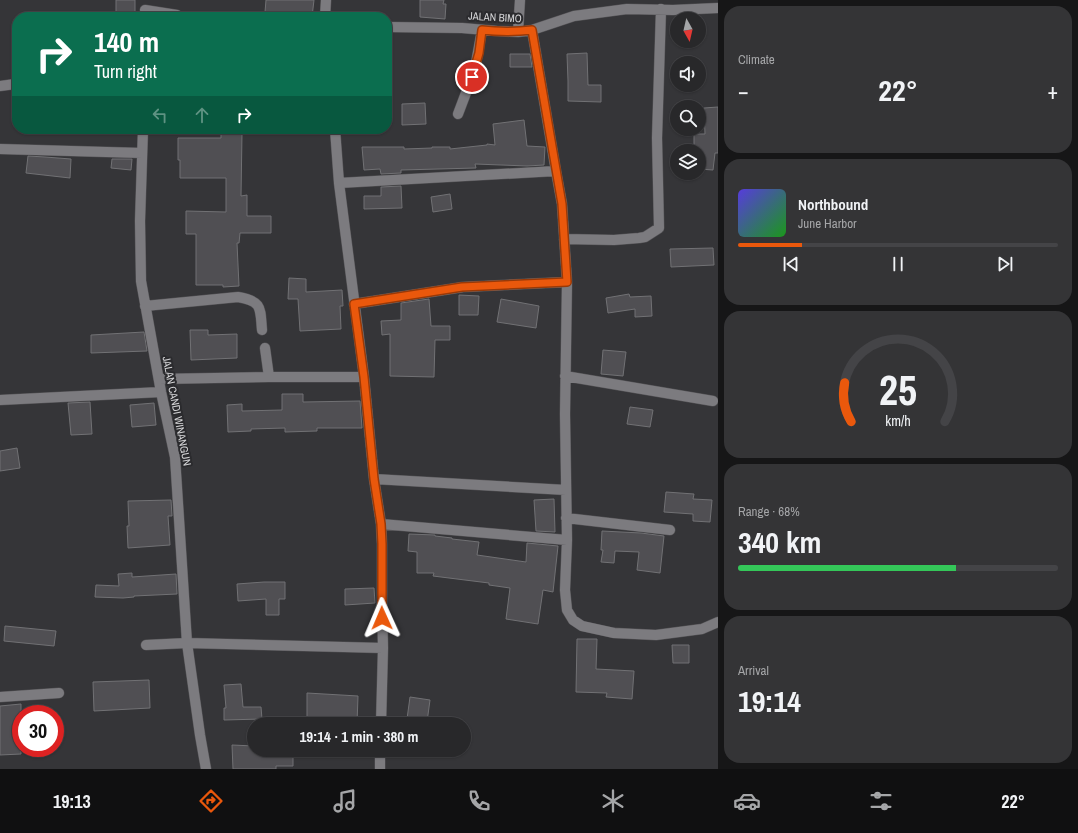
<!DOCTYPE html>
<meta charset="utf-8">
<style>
body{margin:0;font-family:"Archivo Narrow",sans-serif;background:#343436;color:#f1f3f6;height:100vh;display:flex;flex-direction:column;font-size:15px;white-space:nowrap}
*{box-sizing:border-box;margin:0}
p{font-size:13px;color:#a5a6a8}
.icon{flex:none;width:22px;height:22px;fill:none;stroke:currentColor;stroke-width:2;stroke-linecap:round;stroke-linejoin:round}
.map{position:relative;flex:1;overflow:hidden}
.sheet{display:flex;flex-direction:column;gap:6px;padding:6px;background:#161617;width:360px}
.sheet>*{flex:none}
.top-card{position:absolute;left:12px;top:12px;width:380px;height:122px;border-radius:16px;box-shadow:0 1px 3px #0004,0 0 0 1px #444447;background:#0b6e4f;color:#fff;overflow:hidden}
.needle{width:26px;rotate:172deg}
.controls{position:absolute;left:670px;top:12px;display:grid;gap:8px}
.controls a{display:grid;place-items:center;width:36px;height:36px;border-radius:50%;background:#28282a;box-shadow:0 1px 3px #0004,0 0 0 1px #444447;font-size:20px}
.speed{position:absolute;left:12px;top:705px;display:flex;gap:8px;font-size:20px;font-weight:700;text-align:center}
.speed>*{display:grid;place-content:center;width:52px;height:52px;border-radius:50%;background:#28282a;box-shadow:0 1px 3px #0004,0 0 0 1px #444447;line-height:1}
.speed .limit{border:6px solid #d22;background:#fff;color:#111}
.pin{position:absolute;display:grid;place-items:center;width:34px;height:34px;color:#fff;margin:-17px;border:2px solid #fff;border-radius:50%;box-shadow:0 1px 4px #0007}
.me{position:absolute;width:44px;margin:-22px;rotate:359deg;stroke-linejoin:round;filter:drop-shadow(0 0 3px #0008)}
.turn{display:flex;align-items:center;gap:14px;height:84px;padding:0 16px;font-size:18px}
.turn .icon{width:52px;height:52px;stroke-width:2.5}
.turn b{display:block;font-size:28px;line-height:34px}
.lanes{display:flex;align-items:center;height:38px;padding:0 16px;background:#0003;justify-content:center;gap:20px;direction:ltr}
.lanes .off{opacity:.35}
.big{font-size:30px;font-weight:800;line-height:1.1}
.sheet .widget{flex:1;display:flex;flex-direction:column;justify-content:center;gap:6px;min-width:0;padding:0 14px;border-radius:16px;background:#343436}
.sheet .dial{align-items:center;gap:0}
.dial svg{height:104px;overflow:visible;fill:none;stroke:#444447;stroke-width:7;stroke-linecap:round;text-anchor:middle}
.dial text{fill:#f1f3f6;stroke:none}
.song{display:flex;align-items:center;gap:12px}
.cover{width:48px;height:48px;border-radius:6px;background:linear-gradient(135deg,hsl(250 70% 55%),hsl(120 70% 35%))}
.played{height:4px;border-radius:2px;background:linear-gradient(90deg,#ea580c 20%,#444447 20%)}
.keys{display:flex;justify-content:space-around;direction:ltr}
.heat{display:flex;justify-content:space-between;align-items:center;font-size:22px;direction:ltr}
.charge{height:6px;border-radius:3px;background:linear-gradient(90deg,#34c759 68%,#444447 0)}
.trip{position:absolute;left:247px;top:717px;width:224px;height:40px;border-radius:20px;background:#28282a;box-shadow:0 1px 3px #0004,0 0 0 1px #444447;font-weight:800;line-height:40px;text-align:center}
.menu{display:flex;height:64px;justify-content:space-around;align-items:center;background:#101011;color:#a5a6a8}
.menu .icon{width:28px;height:28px}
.menu .on{color:#ea580c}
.menu b{font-size:18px;color:#f1f3f6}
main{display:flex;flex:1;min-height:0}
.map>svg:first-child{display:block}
.building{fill:#504f53;stroke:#717174}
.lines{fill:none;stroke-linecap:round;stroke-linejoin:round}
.minor-casing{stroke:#545356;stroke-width:11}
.minor{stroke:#7c7b7f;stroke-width:10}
.route-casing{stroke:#983908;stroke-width:10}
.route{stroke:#ea580c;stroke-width:7}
.labels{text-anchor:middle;stroke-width:4;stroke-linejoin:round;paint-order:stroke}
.street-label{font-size:11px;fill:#d4d4d6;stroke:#2b2b2e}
</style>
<main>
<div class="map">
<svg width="718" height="769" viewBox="0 0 718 769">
<rect width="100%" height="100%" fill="#353538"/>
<!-- building -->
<path class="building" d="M116,0H135V17H116Z
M266,0H314L312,17L265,12Z
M420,0H444L443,4H446L445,19L420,17Z
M587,53L588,85H601V102L568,101V81L567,54Z
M510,54H530L532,67H510Z
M425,103L426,124L402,125V104Z
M718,107V153H715L713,170L699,169V151H694V134H705L704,108Z
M524,120L527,146L545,147L544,165L527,166L475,164L476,168L401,170V173L381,174L380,169L364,170L362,147H404V149L432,148V147H450V149L487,145V144L495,145L493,124Z
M221,132L242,133L241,196L247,195V216H271V233H240L239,243H237L239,286L223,287V285H196V234H186V211L226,212V178H180V160H178V138H221Z
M28,156L45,157L71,159L70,178L26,173Z
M112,159H132L131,170L111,168Z
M401,186L402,208L364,209V196H381V187Z
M450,194L452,209L433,212L431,197Z
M713,248L714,265L671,267L670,249Z
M289,278L306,279V292L342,290L343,306H340L341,329L300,331L298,299H288Z
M629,294L630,297L651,296L652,316L635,317V309L608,313L606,298Z
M459,295L479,296L478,315H459Z
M429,299L431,326H450V340H435L434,377L390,376V334L382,335L381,321L401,320V303Z
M501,299L539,306L536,328L497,322Z
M190,330H208V335L237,334V358L191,360Z
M144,332L147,351L91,353V335Z
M603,350L626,352L623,376L601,374Z
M282,394H303V402L360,401L362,428H317V431L285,432V428L251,429V431L228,432L227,405L242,404V411L282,410Z
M90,402L92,434L71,435L68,403Z
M154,403L156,425L132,427L130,405Z
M630,407L653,410L650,427L627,424Z
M17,448L20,468L0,471V451Z
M666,492L694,494L693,499L712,500L710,522L693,521V514L664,512Z
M554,499L555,532L536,531L534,500Z
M171,500L172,516H168L170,545L128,548L127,526H129L128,501Z
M602,531L641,533L664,536L660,573L637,570L639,552L615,551L614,563L601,562L603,550H601Z
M409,534L435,535V536L452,538V539L479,542L477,555L526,562L527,543L558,546L553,592L543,590L538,624L506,619L510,588L489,585V583L433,576L434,573H417V552L408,551Z
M132,573V577L176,574L177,594L134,596V597L123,598L95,597L96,585L119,586L118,574Z
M264,582H285V599H279V615H266V599L238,601L237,584Z
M374,588L375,603L345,605V589Z
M5,626L56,631L54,646L4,641Z
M577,639H597L596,669L634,671L632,699L606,697L607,693L576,692Z
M672,645H689V663H673Z
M149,680L150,708L94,711L93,682Z
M241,684L243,707H261L262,719L224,720V708H226L224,685Z
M307,693L358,696L357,724H307Z
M410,697L430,700L427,722L407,719Z
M21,704V754L0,755V706Z
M232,745L254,746V750H293V766H276V769H233Z"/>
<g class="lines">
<!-- minor casing -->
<g class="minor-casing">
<path id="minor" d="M145,10L177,15
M325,17L326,0
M387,27L462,28L497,31L518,32L532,30L574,16L627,9L673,10L718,8
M532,30L556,171
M518,32L520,0
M0,86L15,84
M458,114L472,77L476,63L482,30
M143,129L140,221L141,281L161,392L175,457L187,643L200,735L206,769
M335,129L339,183L556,171L562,204L567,282L565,414L567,540L381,524L382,544V603L383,648L381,724
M0,149L142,153
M564,239L614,240L639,238L645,237L659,228L657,138L661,9
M354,304L463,287L567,282
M145,306L238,297C263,301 260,309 262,330
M265,348L269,377
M565,376L713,401
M364,377L374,479L381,524
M159,379L269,377H364L339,183
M0,400L161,392
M374,479L566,490
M566,518L670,530
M567,540L565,590L567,610L573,620L582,626L614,633L656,635L702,629L718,622
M146,645L187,643L383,648
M0,697L59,693
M380,769V750"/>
</g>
<!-- minor -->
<use href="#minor" class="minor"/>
</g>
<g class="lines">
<!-- route casing -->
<g class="route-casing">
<path id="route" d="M382,618V544L381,524L374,479L364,377L354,304L462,287L567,282L562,204L532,30C515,32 499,32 482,30L479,53L472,77"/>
</g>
<!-- route -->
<use href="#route" class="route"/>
</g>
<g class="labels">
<!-- street labels -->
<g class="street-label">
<text transform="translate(495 17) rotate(3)" y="4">JALAN BIMO</text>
<text transform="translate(177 411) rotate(79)" y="4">JALAN CANDI WINANGUN</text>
</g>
</g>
</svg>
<div class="controls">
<a><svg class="needle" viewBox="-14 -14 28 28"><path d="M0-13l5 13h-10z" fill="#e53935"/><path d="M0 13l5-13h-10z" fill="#a5a6a8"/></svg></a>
<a><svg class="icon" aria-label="sound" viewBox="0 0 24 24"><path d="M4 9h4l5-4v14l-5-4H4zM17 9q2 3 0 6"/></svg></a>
<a><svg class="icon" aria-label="search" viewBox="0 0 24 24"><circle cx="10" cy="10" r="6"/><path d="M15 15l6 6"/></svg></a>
<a><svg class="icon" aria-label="layers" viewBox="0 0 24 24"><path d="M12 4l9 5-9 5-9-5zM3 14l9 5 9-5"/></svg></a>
</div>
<div class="speed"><div class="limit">30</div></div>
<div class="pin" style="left:472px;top:77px;background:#d93025"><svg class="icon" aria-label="arrive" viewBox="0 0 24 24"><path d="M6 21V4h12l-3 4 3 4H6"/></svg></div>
<svg class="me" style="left:382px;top:618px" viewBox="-20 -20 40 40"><path d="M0-17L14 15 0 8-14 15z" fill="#ea580c" stroke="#fff" stroke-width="4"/></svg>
<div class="trip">19:14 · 1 min · 380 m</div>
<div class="top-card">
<div class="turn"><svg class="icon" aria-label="right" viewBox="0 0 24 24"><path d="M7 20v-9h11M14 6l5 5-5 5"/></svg><div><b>140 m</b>Turn right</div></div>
<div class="lanes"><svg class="icon off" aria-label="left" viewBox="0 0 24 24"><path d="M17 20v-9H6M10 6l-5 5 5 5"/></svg><svg class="icon off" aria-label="ahead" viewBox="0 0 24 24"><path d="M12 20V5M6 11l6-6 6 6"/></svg><svg class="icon" aria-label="right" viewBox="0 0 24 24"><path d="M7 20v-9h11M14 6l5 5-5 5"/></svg></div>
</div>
</div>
<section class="sheet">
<div class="widget"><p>Climate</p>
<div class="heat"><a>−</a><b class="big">22°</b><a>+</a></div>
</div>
<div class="widget">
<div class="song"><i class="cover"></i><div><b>Northbound</b><p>June Harbor</p></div></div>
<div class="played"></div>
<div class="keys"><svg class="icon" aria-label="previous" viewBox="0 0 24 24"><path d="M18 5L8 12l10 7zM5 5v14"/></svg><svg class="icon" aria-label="pause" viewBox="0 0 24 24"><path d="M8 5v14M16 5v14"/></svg><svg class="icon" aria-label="next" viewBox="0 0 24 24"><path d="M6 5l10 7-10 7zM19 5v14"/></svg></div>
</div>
<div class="widget dial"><svg viewBox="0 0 100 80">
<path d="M14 69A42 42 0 1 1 86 69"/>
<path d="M14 69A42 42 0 0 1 9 39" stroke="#ea580c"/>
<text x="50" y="56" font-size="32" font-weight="700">25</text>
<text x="50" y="72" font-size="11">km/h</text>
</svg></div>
<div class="widget"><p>Range · 68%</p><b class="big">340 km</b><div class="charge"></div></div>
<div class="widget"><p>Arrival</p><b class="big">19:14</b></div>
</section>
</main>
<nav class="menu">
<b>19:13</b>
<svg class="icon on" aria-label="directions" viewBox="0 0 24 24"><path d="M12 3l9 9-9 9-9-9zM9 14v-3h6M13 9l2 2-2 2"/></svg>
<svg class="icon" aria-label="music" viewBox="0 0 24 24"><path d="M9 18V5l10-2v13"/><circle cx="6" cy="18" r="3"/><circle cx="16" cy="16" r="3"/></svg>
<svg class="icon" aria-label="phone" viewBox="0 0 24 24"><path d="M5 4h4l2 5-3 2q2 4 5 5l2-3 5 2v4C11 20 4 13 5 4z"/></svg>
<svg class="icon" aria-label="climate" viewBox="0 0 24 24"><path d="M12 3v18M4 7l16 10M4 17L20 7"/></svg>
<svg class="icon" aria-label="car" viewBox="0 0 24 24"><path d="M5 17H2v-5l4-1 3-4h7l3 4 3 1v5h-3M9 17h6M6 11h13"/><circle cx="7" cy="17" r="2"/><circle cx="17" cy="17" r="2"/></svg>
<svg class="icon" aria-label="filters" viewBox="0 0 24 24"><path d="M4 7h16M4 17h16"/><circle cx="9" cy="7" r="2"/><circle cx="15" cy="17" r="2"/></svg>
<b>22°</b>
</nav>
